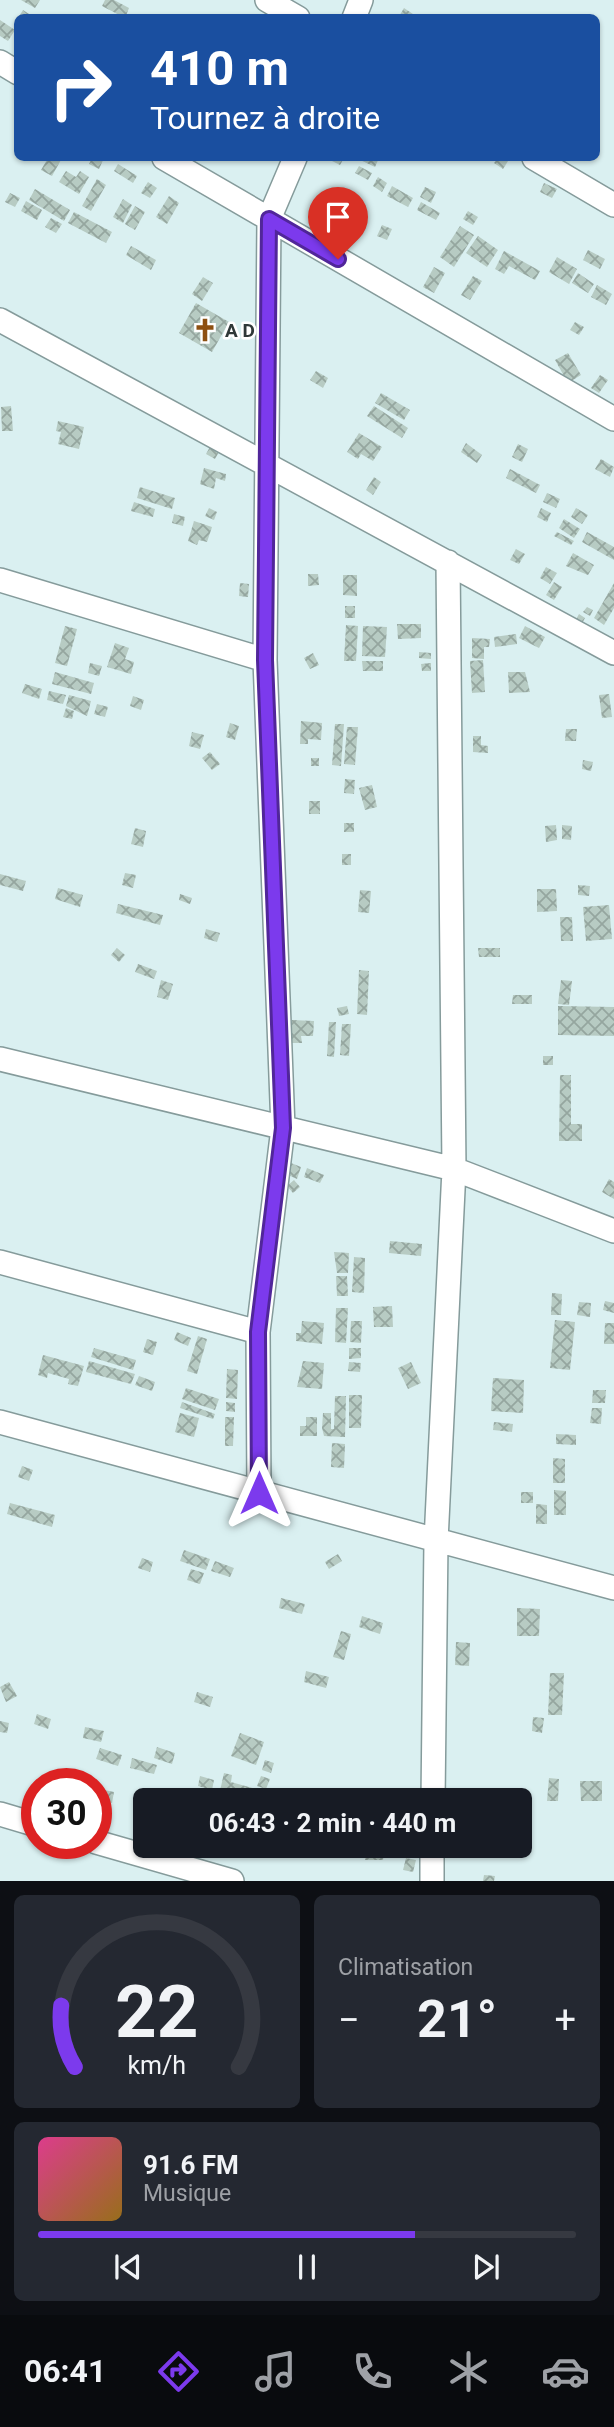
<!DOCTYPE html>
<html lang="fr">
<meta charset="utf-8">
<style>
body{margin:0;font-family:Roboto,sans-serif;background:#242831;color:#f1f3f6;height:100vh;display:flex;flex-direction:column;font-size:26px;white-space:nowrap}
*{box-sizing:border-box;margin:0}
p{font-size:23px;color:#9ea1a6}
.icon{flex:none;width:38px;height:38px;fill:none;stroke:currentColor;stroke-width:2;stroke-linecap:round;stroke-linejoin:round}
.map{position:relative;height:1881px;overflow:hidden}
.side{display:flex;flex-direction:column;gap:14px;padding:14px;background:#0d0f14;flex:1}
.side>*{flex:none}
.hud{position:absolute;left:14px;top:14px;width:586px;height:147px;border-radius:10px;box-shadow:0 2px 5px #0004;background:#1a4fa0;color:#fff;overflow:hidden}
.speed{position:absolute;left:21px;top:1768px;display:flex;gap:14px;font-size:35px;font-weight:700;text-align:center}
.speed>*{display:grid;place-content:center;width:91px;height:91px;border-radius:50%;background:#171b24;box-shadow:0 2px 5px #0004;line-height:1}
.speed .limit{border:10px solid #d22;background:#fff;color:#111}
.pin{position:absolute;display:grid;place-items:center;width:60px;height:60px;color:#fff;margin:-72px -30px;border-radius:50% 50% 50% 0;rotate:-45deg;box-shadow:0 0 7px #0007}
.pin .icon{rotate:45deg}
.me{position:absolute;width:77px;margin:-38px;rotate:0deg;stroke-linejoin:round;filter:drop-shadow(0 0 5px #0008)}
.turn{display:flex;align-items:center;gap:24px;height:147px;padding:0 21px;font-size:32px}
.turn .icon{width:91px;height:91px;stroke-width:2.5}
.turn b{display:block;font-size:49px;line-height:60px}
.big{font-size:52px;font-weight:700;line-height:1.1}
.side .tile{flex:1;display:flex;flex-direction:column;justify-content:center;gap:10px;min-width:0;padding:0 24px;border-radius:10px;background:#242831}
.side .dial{align-items:center;gap:0}
.dial svg{height:182px;overflow:visible;fill:none;stroke:#363941;stroke-width:7;stroke-linecap:round;text-anchor:middle}
.dial text{fill:#f1f3f6;stroke:none}
.song{display:flex;align-items:center;gap:21px}
.cover{width:84px;height:84px;border-radius:10px;background:linear-gradient(135deg,hsl(330 70% 55%),hsl(40 70% 35%))}
.played{height:7px;border-radius:4px;background:linear-gradient(90deg,#7c3aed 70%,#363941 70%)}
.keys{display:flex;justify-content:space-around;direction:ltr}
.heat{display:flex;justify-content:space-between;align-items:center;font-size:38px;direction:ltr}
.side .tiles{flex:1;display:grid;gap:14px;grid-template-columns:1fr 1fr}
.tile:last-child{grid-column:span 2}
.trip{position:absolute;left:133px;top:1788px;width:399px;height:70px;border-radius:10px;background:#171b24;box-shadow:0 2px 5px #0004;font-weight:700;line-height:70px;text-align:center}
.dock{display:flex;height:112px;justify-content:space-around;align-items:center;background:#090b0e;color:#9ea1a6}
.dock .icon{width:49px;height:49px}
.dock .selected{color:#7c3aed}
.dock b{font-size:32px;color:#f1f3f6}
.map>svg:first-child{display:block}
.building{fill:url(#building-cross-hatch)}
.lines{fill:none;stroke-linecap:round;stroke-linejoin:round}
.minor-casing{stroke:#859b9b;stroke-width:26}
.minor{stroke:#fff;stroke-width:23}
.route-casing{stroke:#51269a;stroke-width:18}
.route{stroke:#7c3aed;stroke-width:12}
.labels{text-anchor:middle;stroke-width:5;stroke-linejoin:round;paint-order:stroke}
.poi-label{font-size:19px;font-weight:bold;fill:#2f3838;stroke:#fff;text-anchor:start}
</style>
<div class="map">
<svg width="614" height="1881" viewBox="0 0 614 1881">
<defs>
<pattern id="building-cross-hatch" width="8" height="8" patternUnits="userSpaceOnUse" patternTransform="scale(1.75)"><rect width="8" height="8" fill="#b7cbc3"/><path d="M0 0l8 8M0 8l8-8" fill="none" stroke="#95a69f"/></pattern>
</defs>
<rect width="100%" height="100%" fill="#daf0f1"/>
<!-- building -->
<path class="building" d="M21,0H40L35,8Z
M105,0H114L129,8L125,18L102,6Z
M404,8L419,18H398Z
M23,10L35,18H18Z
M0,20L15,30L8,41L0,36Z
M48,158H62L52,176L41,170Z
M92,158H104L99,169L89,164Z
M326,158H344L340,165Z
M356,158H379L375,167Z
M498,158L508,161L503,169L494,163Z
M118,164L137,176L133,183L114,171Z
M359,166L372,173L368,180L355,173Z
M66,171L76,177L80,171L89,177L79,194L59,182Z
M378,177L387,183L382,192L373,186Z
M97,179L106,185L91,211L82,206Z
M148,182L157,188L150,198L141,193Z
M544,183L557,189L552,198L540,192Z
M392,186L413,198L408,207L387,196Z
M425,187L436,192L431,203L420,197Z
M35,189L70,210L64,221L29,200Z
M10,193L20,198L15,207L5,202Z
M169,196L179,203L167,224L156,217Z
M123,199L132,205L123,223L113,217Z
M26,201L42,210L37,220L21,211Z
M421,202L440,213L436,220L417,210Z
M135,206L145,212L135,230L125,224Z
M468,211L478,217L473,225L463,219Z
M74,212L112,232L106,243L68,223Z
M51,218L62,224L56,233L45,227Z
M382,225L392,229L387,240L377,236Z
M460,226L474,235L454,267L440,257Z
M478,236L498,250L487,267L466,253Z
M131,246L156,260L151,270L126,255Z
M588,250L605,259L600,269L583,260Z
M504,251L540,271L535,280L509,266L504,274L495,269Z
M557,257L577,269L569,284L549,272Z
M434,267L445,273L434,293L423,287Z
M578,273L594,284L588,293L572,283Z
M473,276L482,281L470,300L461,295Z
M203,277L213,283L202,301L192,294Z
M597,285L612,294L606,305L591,297Z
M196,303L229,322L212,352L179,333Z
M575,322L584,327L579,335L570,330Z
M568,353L581,375L568,383L555,360Z
M316,371L328,378L323,388L310,380Z
M600,375L608,380L599,393L591,388Z
M381,393L410,410L404,420L375,403Z
M11,406L13,431H2L1,407Z
M374,406L408,428L402,438L367,416Z
M58,421L84,427L79,449L58,444L61,432L56,431Z
M359,433L382,447L373,461L361,454L358,459L347,452Z
M466,443L482,455L477,463L461,452Z
M518,444L528,449L522,462L512,457Z
M211,445L220,450L215,459L206,454Z
M601,459L614,467L610,477L595,469Z
M204,468L226,474L225,481L216,478L214,489L200,484Z
M510,469L540,485L536,493L506,478Z
M374,477L381,482L373,495L366,490Z
M140,487L175,498L172,509L137,498Z
M547,493L560,499L556,508L543,502Z
M134,502L155,509L153,517L131,511Z
M209,508L217,512L214,520L205,516Z
M541,508L551,513L547,522L537,517Z
M576,508L588,515L582,524L571,517Z
M174,514L185,517L183,526L172,523Z
M564,519L580,529L574,538L559,528Z
M194,521L212,527L207,542L199,540L197,545L188,541Z
M557,532L574,541L571,545L554,536Z
M587,532L614,547V560L582,542Z
M516,549L525,554L519,564L510,560Z
M573,553L594,565L588,575L566,566Z
M546,567L557,573L550,584L540,578Z
M308,574H318L319,585L308,586Z
M343,575H357V596L343,595Z
M554,582L562,587L554,600L546,595Z
M240,583L249,584L248,597L239,596Z
M614,583V608L604,625L594,618Z
M345,606H355V618H345Z
M587,607L593,610L590,616L583,612Z
M579,614L585,618L579,629L573,625Z
M397,624H421V638L398,639Z
M346,625L358,626L356,661H344Z
M65,626L77,629L67,666L55,663Z
M363,626L387,627L385,657L362,656Z
M525,626L545,637L539,648L519,638Z
M516,634L517,644L495,647L494,637Z
M472,638L490,639L489,647H484V659L472,658Z
M115,643L129,648L125,659L134,662L131,674L107,667Z
M419,652L431,653V659L419,658Z
M313,653L319,665L310,669L304,658Z
M483,660L485,692L472,693L470,661Z
M362,661H383V671H363Z
M90,663L102,666L99,676L88,673Z
M431,663V671H422L421,664Z
M55,672L94,683L91,694L52,684Z
M508,672H525L530,692L509,693Z
M25,684L42,689L39,699L22,693Z
M49,691L66,695L63,704L47,700Z
M609,694L612,717L602,718L599,695Z
M69,695L91,701L87,716L66,706Z
M133,696L144,700L141,710L130,706Z
M97,704L108,707L105,717L94,714Z
M66,708L74,711L72,719L63,717Z
M301,721L322,723L321,740L308,739V744H300Z
M230,723L239,726L235,740L226,737Z
M335,724H344L341,766L332,765Z
M347,727H358L355,765L344,764Z
M566,729H577L576,741H565Z
M192,732L204,735L200,749L189,746Z
M473,736H481V745L488,746V753L473,752Z
M210,752L220,764L212,770L202,758Z
M311,758H319V766H311Z
M583,760L593,762L591,771L582,769Z
M345,779L355,780L354,794L344,793Z
M372,785L377,807L365,810L359,788Z
M309,801H320V814H309Z
M344,823H354V832H344Z
M556,825L557,840L546,842L545,826Z
M562,825L572,826L571,840L562,839Z
M135,828L146,831L143,847L131,844Z
M342,854H351V865H342Z
M125,873L136,875L133,888L122,885Z
M0,874L26,881L23,891L0,885Z
M578,885L590,886L589,896L578,895Z
M58,888L83,895L80,907L55,899Z
M537,889H556L557,911L537,912Z
M360,890L371,891L369,913L358,912Z
M180,894L192,898L190,904L179,900Z
M118,904L163,915L160,925L116,913Z
M609,905L612,939L586,941L583,907Z
M560,917H572L573,941H561Z
M206,929L220,933L217,942L204,938Z
M117,948L125,955L119,962L111,955Z
M478,948H500V957H479Z
M138,964L157,971L154,979L135,972Z
M359,970L369,971L367,1015L357,1014Z
M161,980L173,984L168,1000L157,997Z
M561,980L572,981L569,1005L558,1004Z
M513,995H532V1004H512Z
M347,1006L349,1014L339,1016L337,1008Z
M558,1006L614,1007V1036L558,1035Z
M292,1020L314,1021L313,1036H301L302,1043H291Z
M329,1022H336L334,1057L327,1056Z
M342,1024H351L349,1056L340,1055Z
M543,1056H553V1065H543Z
M560,1075H571V1124H582V1141H559Z
M291,1163L301,1167L297,1179L286,1174Z
M307,1168L324,1175L320,1183L304,1177Z
M609,1179L614,1182V1199L602,1192Z
M294,1180L300,1187L293,1193L287,1186Z
M390,1241L422,1244L421,1256L389,1253Z
M334,1252L349,1253L348,1273H337Z
M354,1257L365,1258L364,1293L352,1292Z
M336,1276H347L348,1296H337Z
M552,1293L562,1294L561,1315H551Z
M605,1301L614,1303V1313L603,1310Z
M579,1302L591,1303L590,1317L577,1315Z
M392,1306L393,1327H374L373,1307Z
M336,1308H348L346,1343L335,1342Z
M555,1320L575,1322L570,1370L550,1368Z
M302,1321L324,1323L322,1344L296,1341V1333H301Z
M351,1321H362L361,1343L350,1342Z
M605,1323H614V1344H604Z
M177,1332L191,1338L188,1346L174,1340Z
M198,1336L207,1339L197,1374L187,1371Z
M147,1339L157,1342L153,1355L143,1352Z
M94,1348L136,1360L133,1370L91,1357Z
M349,1348H361V1358L349,1359Z
M43,1355L84,1366L78,1386L68,1384L69,1379L48,1373L47,1378L38,1375Z
M89,1361L135,1374L131,1384L86,1372Z
M303,1361L324,1363L322,1389L297,1387Z
M349,1362L361,1363L360,1372L348,1371Z
M411,1362L421,1383L408,1389L398,1368Z
M227,1369L238,1370L237,1399L226,1398Z
M139,1376L155,1382L152,1391L135,1385Z
M493,1378L524,1380L523,1413L491,1411Z
M186,1388L219,1399L215,1410L182,1399Z
M593,1390H606L605,1403H592Z
M349,1395H362L361,1428H349Z
M335,1396H346L345,1437L324,1436L322,1428L323,1413H331V1429H334Z
M182,1402L215,1414L213,1419L180,1408Z
M226,1402L235,1403V1412L226,1411Z
M592,1408H602L601,1424L590,1423Z
M180,1413L199,1418L194,1437L175,1432Z
M225,1417H234L233,1446H225Z
M306,1417H317V1436H300V1426H306Z
M494,1422L513,1424L512,1432L493,1430Z
M556,1434L576,1435V1445L556,1444Z
M332,1443L345,1444L344,1468L331,1467Z
M553,1458L565,1459V1483H553Z
M22,1466L33,1470L29,1481L18,1477Z
M554,1490L566,1491V1515H554Z
M521,1492H533V1503H521Z
M10,1503L55,1515L52,1527L7,1514Z
M536,1504L547,1505V1524H536Z
M184,1550L210,1559L206,1570L180,1561Z
M338,1554L342,1561L329,1569L325,1562Z
M142,1558L153,1562L150,1572L138,1568Z
M215,1561L234,1568L230,1577L211,1571Z
M191,1569L204,1573L200,1584L187,1580Z
M281,1598L305,1604L302,1614L279,1608Z
M517,1608L540,1609L539,1636H517Z
M362,1616L383,1623L380,1634L359,1627Z
M341,1631L351,1634L344,1660L333,1657Z
M456,1642L470,1643L469,1666L455,1665Z
M306,1671L329,1677L326,1688L304,1682Z
M550,1673H564L562,1715H548Z
M9,1682L17,1696L6,1702L0,1687Z
M197,1692L213,1697L210,1707L194,1702Z
M37,1714L51,1719L48,1729L34,1724Z
M533,1717L544,1718L542,1733L532,1731Z
M0,1721L9,1723L7,1733L0,1732Z
M85,1727L104,1731L101,1742L83,1738Z
M240,1733L264,1742L256,1765L231,1756Z
M157,1747L175,1753L172,1764L154,1758Z
M100,1748L122,1755L118,1766L96,1759Z
M132,1758L157,1765L154,1774L130,1768Z
M265,1760L274,1763L271,1773L262,1770Z
M224,1773L232,1775L231,1782L260,1790L257,1801L220,1791Z
M200,1776L214,1780L212,1790L198,1786Z
M261,1776L270,1779L266,1789L257,1786Z
M549,1778L559,1779L558,1801H547Z
M580,1781H602V1801H581Z
M104,1790L114,1792L112,1803L102,1801Z
M171,1791L181,1794L178,1801H168Z
M326,1792L359,1800V1801H324Z
M154,1793L164,1796L162,1801H151Z
M235,1846H252L250,1852Z
M289,1846L291,1855L280,1858L277,1848Z
M367,1846L385,1848L383,1860H365Z
M406,1858L416,1860L413,1872L403,1870Z
M484,1875L495,1876L494,1881H483Z"/>
<g class="lines">
<!-- minor casing -->
<g class="minor-casing">
<path id="minor" d="M267,0L298,18
M354,18L361,0
M0,62L18,73
M164,158L614,419
M534,158L614,205
M0,320L614,653
M0,580L265,660
M0,1059L454,1169L614,1231
M0,1262L258,1332
M0,1422L614,1588
M259,1493L258,1332L283,1128L265,660L269,219L295,158
M433,1801L436,1541L454,1169L448,562
M0,1814L37,1825
M96,1842L232,1881
M432,1881V1846"/>
</g>
<!-- minor -->
<use href="#minor" class="minor"/>
</g>
<g class="lines">
<!-- route casing -->
<g class="route-casing">
<path id="route" d="M259,1493L258,1332L283,1128L265,660L269,219L338,259"/>
</g>
<!-- route -->
<use href="#route" class="route"/>
</g>
<!-- icons -->
<defs>
<g id="church-bare" transform="scale(1.89)"><path d="M-1.2-6h2.4v3.5h3.3v2.4h-3.3V6h-2.4V-.1h-3.3v-2.4h3.3Z" fill="#8d4f11" stroke="#fff" stroke-width="2.5" paint-order="stroke"/></g>
</defs>
<g fill-rule="evenodd">
<use href="#church-bare" x="205" y="330"/>
</g>
<g class="labels">
<!-- poi labels -->
<g class="poi-label">
<text x="225" y="337">A D</text>
</g>
</g>
</svg>
<div class="speed"><div class="limit">30</div></div>
<div class="pin" style="left:338px;top:259px;background:#d93025"><svg class="icon" aria-label="arrive" viewBox="0 0 24 24"><path d="M6 21V4h12l-3 4 3 4H6"/></svg></div>
<svg class="me" style="left:259px;top:1493px" viewBox="-20 -20 40 40"><path d="M0-17L14 15 0 8-14 15z" fill="#7c3aed" stroke="#fff" stroke-width="4"/></svg>
<div class="trip">06:43 · 2 min · 440 m</div>
<div class="hud">
<div class="turn"><svg class="icon" aria-label="right" viewBox="0 0 24 24"><path d="M7 20v-9h11M14 6l5 5-5 5"/></svg><div><b>410 m</b>Tournez à droite</div></div>
</div>
</div>
<section class="side">
<div class="tiles">
<div class="tile dial"><svg viewBox="0 0 100 80">
<path d="M14 69A42 42 0 1 1 86 69"/>
<path d="M14 69A42 42 0 0 1 8 42" stroke="#7c3aed"/>
<text x="50" y="56" font-size="32" font-weight="700">22</text>
<text x="50" y="72" font-size="11">km/h</text>
</svg></div>
<div class="tile"><p>Climatisation</p>
<div class="heat"><a>−</a><b class="big">21°</b><a>+</a></div>
</div>
<div class="tile">
<div class="song"><i class="cover"></i><div><b>91.6 FM</b><p>Musique</p></div></div>
<div class="played"></div>
<div class="keys"><svg class="icon" aria-label="previous" viewBox="0 0 24 24"><path d="M18 5L8 12l10 7zM5 5v14"/></svg><svg class="icon" aria-label="pause" viewBox="0 0 24 24"><path d="M8 5v14M16 5v14"/></svg><svg class="icon" aria-label="next" viewBox="0 0 24 24"><path d="M6 5l10 7-10 7zM19 5v14"/></svg></div>
</div>
</div>
</section>
<nav class="dock">
<b>06:41</b>
<svg class="icon selected" aria-label="directions" viewBox="0 0 24 24"><path d="M12 3l9 9-9 9-9-9zM9 14v-3h6M13 9l2 2-2 2"/></svg>
<svg class="icon" aria-label="music" viewBox="0 0 24 24"><path d="M9 18V5l10-2v13"/><circle cx="6" cy="18" r="3"/><circle cx="16" cy="16" r="3"/></svg>
<svg class="icon" aria-label="phone" viewBox="0 0 24 24"><path d="M5 4h4l2 5-3 2q2 4 5 5l2-3 5 2v4C11 20 4 13 5 4z"/></svg>
<svg class="icon" aria-label="climate" viewBox="0 0 24 24"><path d="M12 3v18M4 7l16 10M4 17L20 7"/></svg>
<svg class="icon" aria-label="car" viewBox="0 0 24 24"><path d="M5 17H2v-5l4-1 3-4h7l3 4 3 1v5h-3M9 17h6M6 11h13"/><circle cx="7" cy="17" r="2"/><circle cx="17" cy="17" r="2"/></svg>
</nav>
